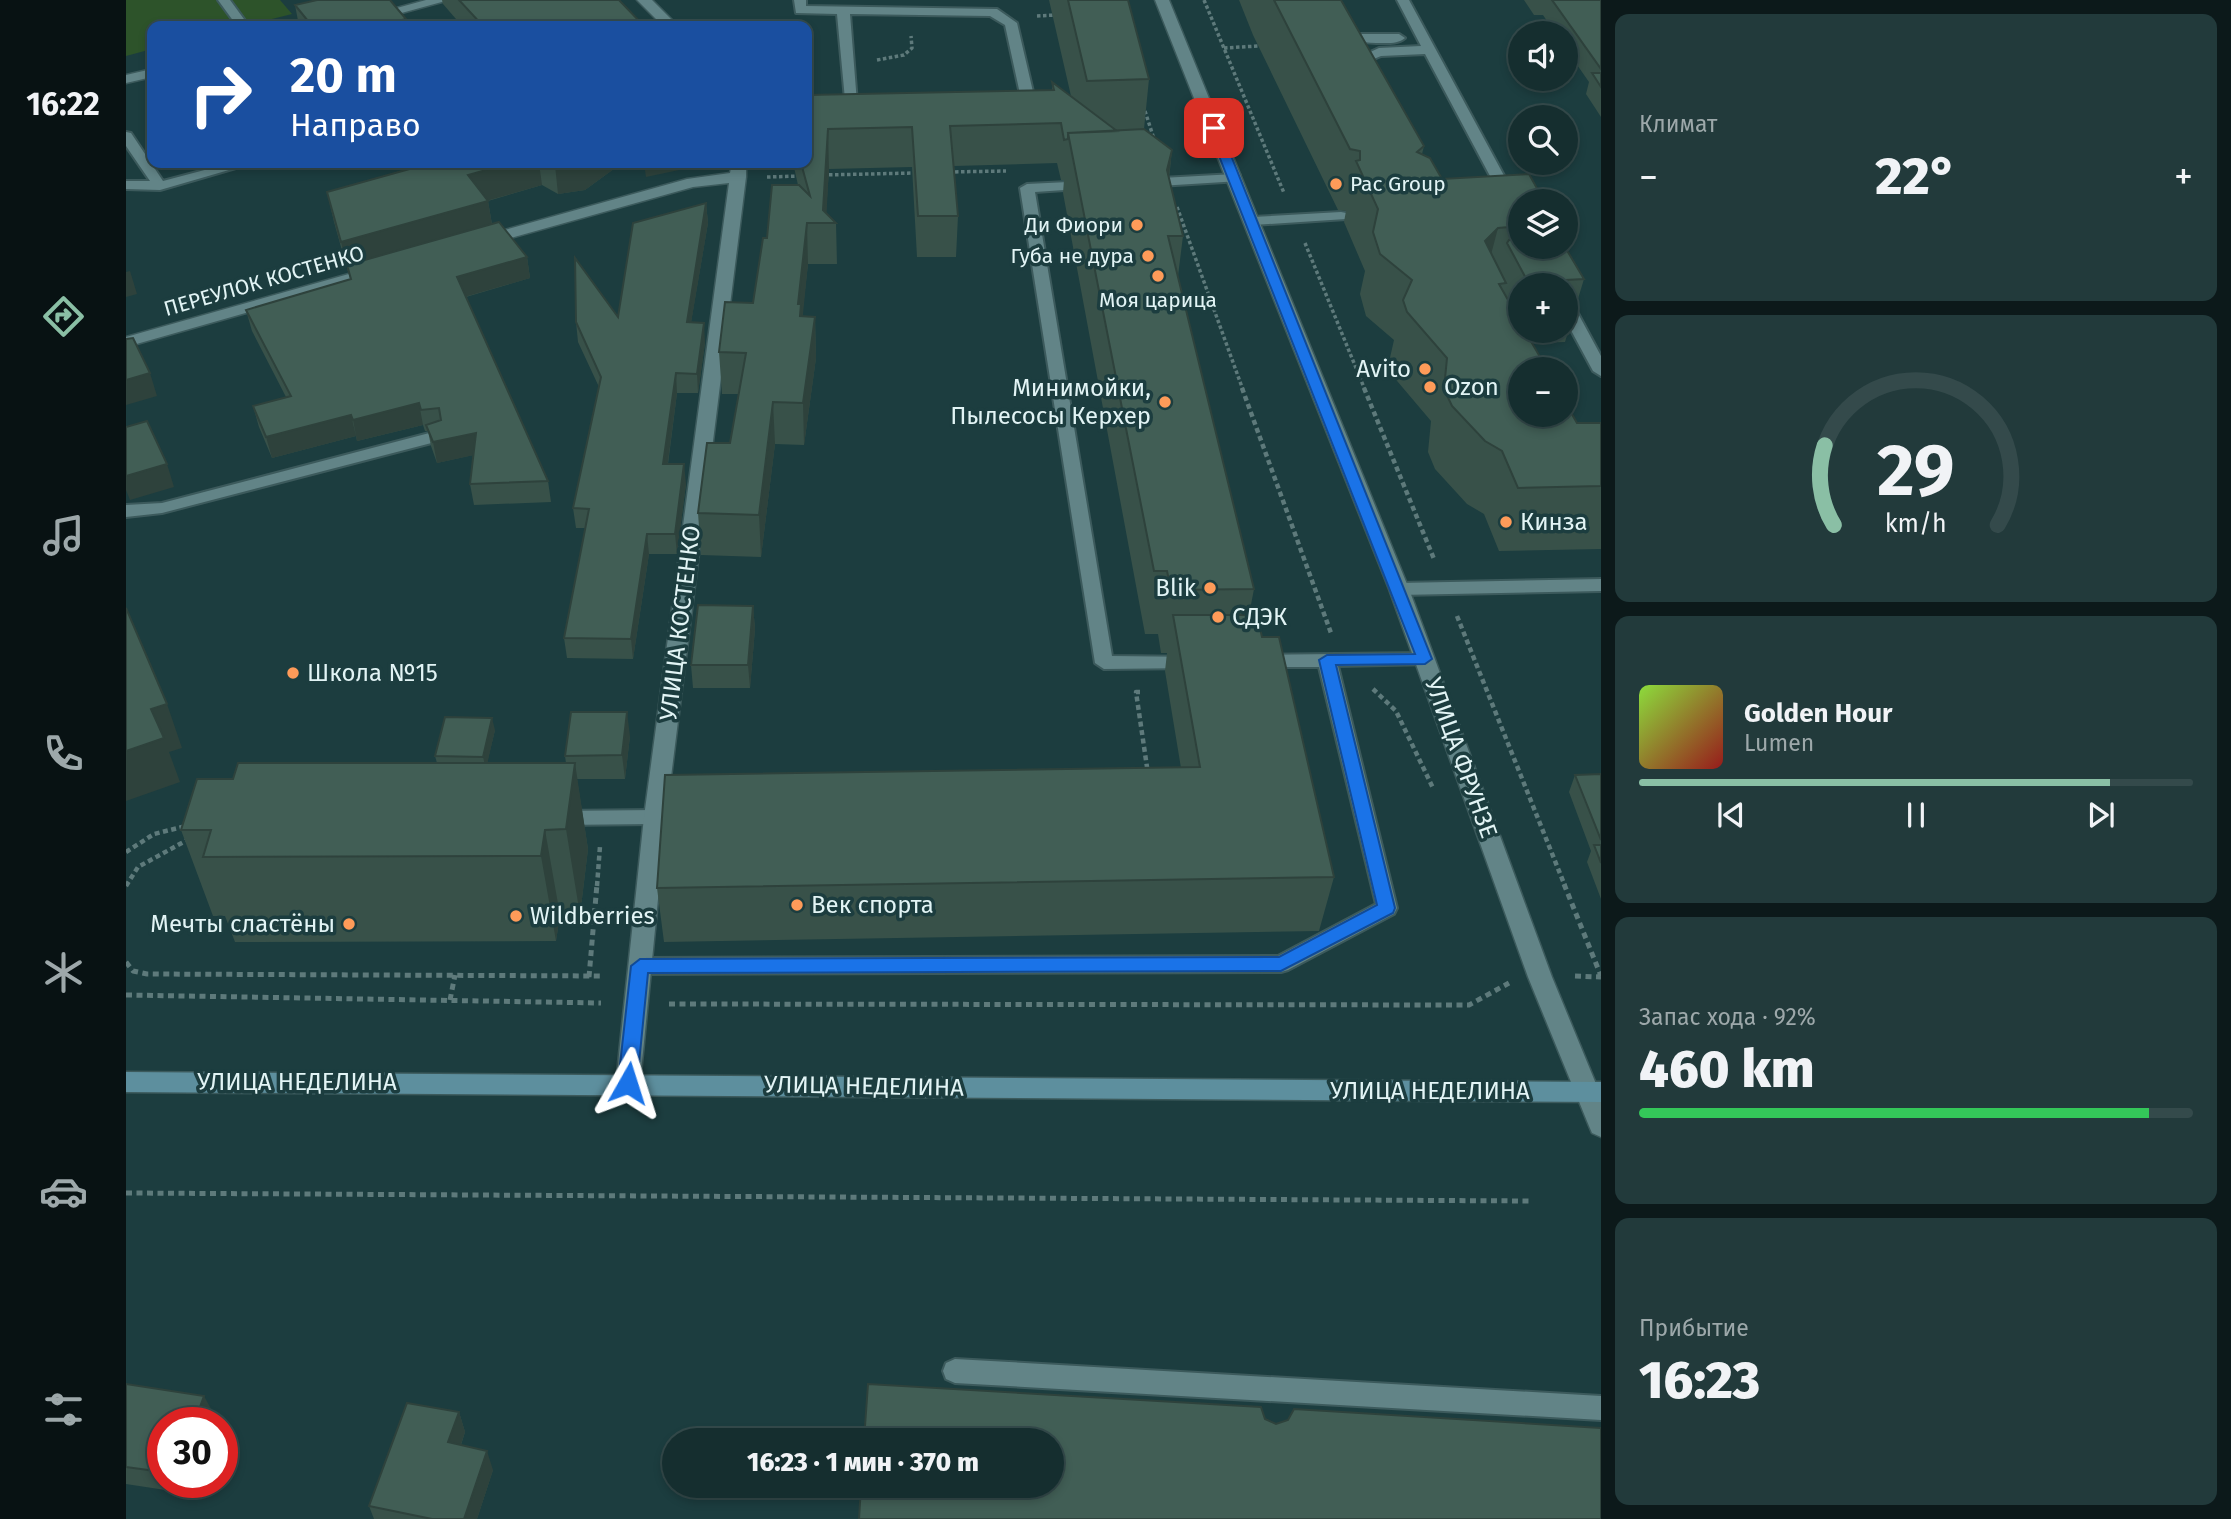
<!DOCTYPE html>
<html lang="ru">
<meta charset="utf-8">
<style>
body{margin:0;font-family:"Fira Sans",sans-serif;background:#223a3b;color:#f1f3f6;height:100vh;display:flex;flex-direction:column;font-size:26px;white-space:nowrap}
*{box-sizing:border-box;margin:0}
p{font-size:23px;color:#9da8aa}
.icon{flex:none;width:38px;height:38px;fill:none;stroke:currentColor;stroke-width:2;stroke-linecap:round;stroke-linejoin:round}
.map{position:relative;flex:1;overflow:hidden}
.panel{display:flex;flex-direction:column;gap:14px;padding:14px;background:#0c191a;width:630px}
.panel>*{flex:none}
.guide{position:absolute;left:21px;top:21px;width:665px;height:147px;border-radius:14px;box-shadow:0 4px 10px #0003,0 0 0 2px #344a4b;background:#1a4fa0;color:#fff;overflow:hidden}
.tools{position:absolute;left:1382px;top:21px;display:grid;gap:14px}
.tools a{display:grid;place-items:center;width:70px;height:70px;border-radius:50%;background:#152e2f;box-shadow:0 4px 10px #0003,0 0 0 2px #344a4b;font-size:35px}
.speed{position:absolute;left:21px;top:1407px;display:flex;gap:14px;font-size:35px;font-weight:700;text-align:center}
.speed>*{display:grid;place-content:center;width:91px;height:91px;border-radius:50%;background:#152e2f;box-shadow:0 4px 10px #0003,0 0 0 2px #344a4b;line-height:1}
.speed .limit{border:10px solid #d22;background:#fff;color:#111}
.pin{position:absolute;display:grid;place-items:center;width:60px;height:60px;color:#fff;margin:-30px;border-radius:14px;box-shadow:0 4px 10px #0006}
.me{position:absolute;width:77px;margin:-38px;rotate:6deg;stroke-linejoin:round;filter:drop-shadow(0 0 5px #0008)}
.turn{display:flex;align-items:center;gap:24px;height:147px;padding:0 28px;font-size:32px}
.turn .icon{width:91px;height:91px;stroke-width:2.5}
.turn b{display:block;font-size:49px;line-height:60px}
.big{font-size:52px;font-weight:800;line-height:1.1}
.panel .card{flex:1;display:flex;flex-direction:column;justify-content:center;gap:10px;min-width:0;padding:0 24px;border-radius:14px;background:#223a3b}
.panel .dial{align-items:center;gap:0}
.dial svg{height:182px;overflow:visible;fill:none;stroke:#344a4b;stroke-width:7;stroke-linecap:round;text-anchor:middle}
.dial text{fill:#f1f3f6;stroke:none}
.song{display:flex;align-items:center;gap:21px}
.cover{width:84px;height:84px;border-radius:10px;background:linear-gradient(135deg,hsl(90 70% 55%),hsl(0 70% 35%))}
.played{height:7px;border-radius:4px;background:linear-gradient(90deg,#8abfa5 85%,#344a4b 85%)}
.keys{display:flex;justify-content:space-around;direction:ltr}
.heat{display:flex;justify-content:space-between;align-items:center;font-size:38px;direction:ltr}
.charge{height:10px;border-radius:5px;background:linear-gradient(90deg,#34c759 92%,#344a4b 0)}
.trip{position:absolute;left:536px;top:1428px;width:402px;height:70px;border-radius:35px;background:#152e2f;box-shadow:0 4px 10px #0003,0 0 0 2px #344a4b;font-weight:800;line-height:70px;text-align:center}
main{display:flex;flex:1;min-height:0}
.tab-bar{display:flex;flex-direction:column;width:126px;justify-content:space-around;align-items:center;background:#081213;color:#9da8aa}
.tab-bar .icon{width:49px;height:49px}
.tab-bar .current{color:#8abfa5}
.tab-bar b{font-size:32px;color:#f1f3f6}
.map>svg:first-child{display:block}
.green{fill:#2d532a}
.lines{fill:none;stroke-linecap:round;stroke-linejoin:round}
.service-casing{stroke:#3c5a5c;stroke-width:4}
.minor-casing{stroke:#3c5a5c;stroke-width:3}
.secondary-casing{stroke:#3c5a5c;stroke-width:3}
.path-far2{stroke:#5e7a7b;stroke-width:3.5;stroke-dasharray:3.5 2.5;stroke-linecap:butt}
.path-far1{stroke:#5e7a7b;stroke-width:4.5;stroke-dasharray:5 3.5;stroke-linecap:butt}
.path{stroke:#5e7a7b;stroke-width:5;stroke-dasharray:6 4.5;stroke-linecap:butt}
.service{fill:#628487;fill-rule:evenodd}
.minor{fill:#628487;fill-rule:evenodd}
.secondary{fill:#5d8f9e;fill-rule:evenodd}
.wall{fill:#385149;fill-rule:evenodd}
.shaded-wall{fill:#2e423c}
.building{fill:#415e55;stroke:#2e423c;stroke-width:2}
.route{fill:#1a73e8;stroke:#114b97;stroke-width:2}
.poi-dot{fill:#fe9b59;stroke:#1c3d3f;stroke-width:2.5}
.labels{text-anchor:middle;stroke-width:7;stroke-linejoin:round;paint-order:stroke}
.far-poi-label{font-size:21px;fill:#e2f4f5;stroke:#1c3d3f;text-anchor:end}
.far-street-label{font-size:21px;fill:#e2f4f5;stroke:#1c3d3f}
.poi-label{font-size:24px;fill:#e2f4f5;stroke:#1c3d3f;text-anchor:start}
.street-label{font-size:24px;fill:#e2f4f5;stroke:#1c3d3f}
</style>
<main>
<nav class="tab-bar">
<b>16:22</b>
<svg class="icon current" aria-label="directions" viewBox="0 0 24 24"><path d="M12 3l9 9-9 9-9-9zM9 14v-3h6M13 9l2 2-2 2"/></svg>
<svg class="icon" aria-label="music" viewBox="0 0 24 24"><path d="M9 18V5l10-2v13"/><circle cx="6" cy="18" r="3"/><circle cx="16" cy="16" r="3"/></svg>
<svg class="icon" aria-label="phone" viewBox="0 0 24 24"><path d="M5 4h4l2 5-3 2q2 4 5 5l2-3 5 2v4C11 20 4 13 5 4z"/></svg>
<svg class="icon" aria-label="climate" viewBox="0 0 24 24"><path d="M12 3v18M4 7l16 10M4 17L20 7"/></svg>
<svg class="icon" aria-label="car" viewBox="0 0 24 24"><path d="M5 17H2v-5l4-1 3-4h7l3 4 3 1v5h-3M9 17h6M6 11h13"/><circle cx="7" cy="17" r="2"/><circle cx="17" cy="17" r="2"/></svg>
<svg class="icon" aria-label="filters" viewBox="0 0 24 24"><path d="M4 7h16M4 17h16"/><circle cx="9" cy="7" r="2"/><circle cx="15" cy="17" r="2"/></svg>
</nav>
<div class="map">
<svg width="1475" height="1519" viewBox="0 0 1475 1519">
<rect width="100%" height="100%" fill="#1c3d3f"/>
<!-- green -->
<path class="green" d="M0,0H154L166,14L118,26H26V49L0,56Z"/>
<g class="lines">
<!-- service casing -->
<g class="service-casing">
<path id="service" d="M92,0H104L123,26H111Z
M668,0H680V6L871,9L891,23L908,96L889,107L877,104L894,94L879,25L864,16L724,14L731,103L742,107L735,111L720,110L711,14L670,13Z
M1195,0H1207L1219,23L1231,34H1273L1279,38C1272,44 1262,43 1253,43C1220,44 1208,28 1195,0Z
M1271,0H1283L1395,207V225L1388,221L1299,54L1255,56L1243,61L1249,71L1247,74L1235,71L1229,59L1253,48L1295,46Z
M0,132L5,133L37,181L105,163H127L34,190L0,189V181H24L0,146Z
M1109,174L1114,175V181L1017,187L1010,183L1017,179Z
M963,181L968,182V188L909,192L986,656L1073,657L1076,662L1073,667L1067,668L978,669L969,663L894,188L901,184Z
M1215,212L1220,213V219L1127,225L1120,221L1127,217Z
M1440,301L1448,306L1475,356V376L1467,371L1440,321Z
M311,431L317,432V440L36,513L0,517V505L36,503Z
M1475,579V591L1273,595L1264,589L1273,583Z
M1299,653L1305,654L1308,659L1305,664L1212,666L1271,908L1268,914L1162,970L1155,972L514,974L507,972L503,966L507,960L514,958L1152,956L1250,904L1193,667H1132L1123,661L1132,655Z
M529,810L536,812L539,817L536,822L529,824L432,825L425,823L422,818L425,813L432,811Z
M829,1359L1475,1396V1420L829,1383L820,1379L817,1371L820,1363Z"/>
</g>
<!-- minor casing -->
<g class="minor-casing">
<path id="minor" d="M300,0H323L228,26H205Z
M511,0H526L552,26H537Z
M1029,0H1043L1283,589L1426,977L1475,1096V1137L1466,1133L1463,1126L1402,977L1263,589Z
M26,69V77L0,83V75Z
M606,163H620V177L540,817L514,1083L511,1090L502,1093L493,1090L490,1083L518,817L603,183L567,187L356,246L348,241L350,238L561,179L604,173Z
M251,266L257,268V274L0,347V337Z"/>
</g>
<!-- secondary casing -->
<g class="secondary-casing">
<path id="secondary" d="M0,1072L1475,1082V1102L0,1092Z"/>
</g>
<!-- path-far2 -->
<path class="path-far2" d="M1078,0L1158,193
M911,16L930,15
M1098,48L1132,46
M751,60L778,55L786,48L785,36
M1019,111L1028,139
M823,172L880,171
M697,175L789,173
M641,177L674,176
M1051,207L1117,390
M1179,243L1239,390"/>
<!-- path-far1 -->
<path class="path-far1" d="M1116,388L1205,633
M1238,388L1308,559
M1331,616L1439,886
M1247,689L1270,711L1307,788
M1014,692H1010L1022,774
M0,852L28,834L60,826
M0,886L12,867L63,839
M471,886L474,846"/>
<!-- path -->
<path class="path" d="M1438,884L1475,976
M0,962L7,971L21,974L478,976
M1449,976L1475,977
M463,977L471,884
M0,995L475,1003
M324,1000L329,975
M543,1004L1343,1005L1383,983
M0,1193L1405,1201"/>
<!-- service -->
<use href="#service" class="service"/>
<!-- minor -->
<use href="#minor" class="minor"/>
<!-- secondary -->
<use href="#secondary" class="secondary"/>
</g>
<!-- wall -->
<path class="wall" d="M316,0H493L518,26H336L317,4Z
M923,0H1002L1023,79L1018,129L1046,150L1043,179L1057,236L1052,276L1128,589L1123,615L1136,637L1208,877L1193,931L538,942L531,888L1055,768L1039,671L1041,653H1035L1032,634H1019L937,193L938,180H935L931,163L828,166L832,216L830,257H791L786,167L703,169L700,213L710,223L711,264H682L676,316L689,317L690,358L678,445L649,444L635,557L575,555L572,513L604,443L613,394H596L593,352L627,303L641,238L672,185L667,163H681V95L926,90V82L945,96Z
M1113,0H1215L1298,146L1296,154L1316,179L1395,201V247L1458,279L1439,342L1406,343L1451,423H1475V549L1373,551L1358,514L1341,504L1309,469L1302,452L1305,421L1266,375L1263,362L1268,340L1240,316L1234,294L1239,271L1218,222L1220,211L1212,210L1127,35ZM1395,285H1440V331H1395Z
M1398,0H1475V117L1460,94L1463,82L1440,49V33H1429L1417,15H1408Z
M169,5L282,26H173Z
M302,163H496L459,190L432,194L416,185L362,201L366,224L401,257L404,278L340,297L422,481L425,502L348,505L344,484L347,455L311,463L305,446L302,431H299L297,425L231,441L230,436L146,458L133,427L127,406L160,397L126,331L120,310L224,279L208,222L201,192Z
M580,203L582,223L565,322L579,343L572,393H551L542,464L560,484L551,554H523L507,659L441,658L438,638L459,528H450L447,508L473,387L452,342L450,322L492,317Z
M627,606L629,629L624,688H567L565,665Z
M369,730L361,763H440L439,756L504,736L499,779H451L462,849L454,915H434L430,941L109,942L99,916H87L55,830L311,763L309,756Z
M1475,774V899L1461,862L1465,851L1443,792L1449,775Z
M0,1384L89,1416L37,1423V1482H63L59,1493L0,1484Z
M333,1412L339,1432L335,1445L367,1470L351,1519H248L243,1506Z"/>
<!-- shaded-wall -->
<path class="shaded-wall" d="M280,19L282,26H252Z
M702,129L703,169L700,223L697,210Z
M1046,150L1039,210L1041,170Z
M385,163H413L416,185L346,205L342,175Z
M440,163H496L459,190L432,194L429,165Z
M518,163H586L520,177Z
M362,201L367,231L222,272L215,242Z
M580,203L582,223L562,341L561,322Z
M681,223L682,264L676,324L672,304Z
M1372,228L1356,289L1359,241Z
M401,257L404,278L335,298L331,277Z
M4,271L11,294L0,297V272Z
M689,317L690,358L678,445L677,403Z
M578,323L579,343L572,393L571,374Z
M24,373L31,396L0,405V380Z
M550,373L551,393L539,484L537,464Z
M647,402L649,444L635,557L633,515Z
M293,403L297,425L231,441L227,420Z
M225,415L230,436L146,458L140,437Z
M350,433L353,454L311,463L307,442Z
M41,464L48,487L4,500L0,490V476Z
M558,464L560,484L551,554L549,534Z
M521,534L523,554L507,659L505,639Z
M627,606L629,629L624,688L622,665Z
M41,704L56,748L43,752L54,782L0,801V751L25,709Z
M501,712L504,736L499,779L496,755Z
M366,718L369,730L360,769L357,757Z
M449,763L462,849L454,915L440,829Z
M419,830L434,915L430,941L415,856Z
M78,1396L89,1416L86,1423H68Z
M333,1412L339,1432L329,1462L322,1442Z
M361,1451L367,1470L351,1519H338Z
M53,1482H63L59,1493Z"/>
<!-- building -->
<path class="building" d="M191,0H264L280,19L252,26H186L169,5Z
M333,0H493L518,26H357Z
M942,0H1002L1023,79L961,81Z
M1148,0H1215L1298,146L1291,152L1304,158L1316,179L1403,174L1418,201H1395V226L1372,228L1359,241L1380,283L1373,284L1395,323V331H1399L1421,369H1395V415H1440V404L1451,423H1475V486L1392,488L1376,451L1359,441L1326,406L1318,389L1321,358L1281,312L1277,300L1286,280L1254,254L1247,232L1252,209L1230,161L1234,160V151L1224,149Z
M1426,0H1475V69Z
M1466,73H1475V87Z
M926,82L991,131L942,133V139L938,140L935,123L824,126L832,216H792L786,127L702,129L697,210L710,223H681L672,304H675L674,316L689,317L677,403L647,402L633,515L572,513L581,443H604L620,353L593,352L599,302L627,303L637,238H641L646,185H673L684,196L675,163H681V95L928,90Z
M1018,129L1046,150L1041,170L1057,236H1042L1128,589L1045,590L1041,571H1028L942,133Z
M305,163H385L342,175L362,201L215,242L201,192Z
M580,203L561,322L578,323L571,374L550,373L537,464H558L549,534H521L505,639L438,638L463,509L447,508L475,377L450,322L449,258L492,317L507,223Z
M373,222L401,257L331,277L422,481L344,484L350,433L307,442L300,425L315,420L313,408L295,410L293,403L227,420L225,415L140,437L127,406L165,396L120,310L225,279L221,265Z
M1395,239V247H1439L1458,279L1402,282L1381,243L1383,240Z
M7,338L24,373L0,380V339Z
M21,421L41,464L0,476V427Z
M572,605L627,606L622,665H565Z
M0,608L41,704L25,709L38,738L0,751Z
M1047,615H1131L1136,637H1153L1208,877L531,888L539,775L1074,767Z
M445,712H501L496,755L439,756Z
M319,717L366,718L357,757L309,756Z
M112,763H449L440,829L419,830L415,856L77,857L85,830H55L71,779H107Z
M1475,774V840L1449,775Z
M1468,845H1475V863Z
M0,1384L78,1396L68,1423H37V1472L0,1467Z
M742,1384L1135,1407L1139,1419L1150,1424L1162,1420L1168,1409L1475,1428V1519H733L735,1486H926V1440H738Z
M281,1403L333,1412L322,1442L361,1451L338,1519H306L243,1506Z"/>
<!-- route -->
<path class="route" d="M1088,124L1094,128L1306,659L1299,664L1210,665L1269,908L1267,913L1155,971L522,973L511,1083L508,1089H495L492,1083L505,966L514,959L1153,957L1251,905L1193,660L1201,655L1289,654L1082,128Z"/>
<!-- markers -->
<g class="poi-dot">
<circle cx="1210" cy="184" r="7"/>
<circle cx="1011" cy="225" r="7"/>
<circle cx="1022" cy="256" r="7"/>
<circle cx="1032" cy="276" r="7"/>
<circle cx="1299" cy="369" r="7"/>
<circle cx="1304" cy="387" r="7"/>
<circle cx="1039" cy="402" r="7"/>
<circle cx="1380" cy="522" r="7"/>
<circle cx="1084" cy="588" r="7"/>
<circle cx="1092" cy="617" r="7"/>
<circle cx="167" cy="673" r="7"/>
<circle cx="671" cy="905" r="7"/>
<circle cx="390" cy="916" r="7"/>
<circle cx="223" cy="924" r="7"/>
</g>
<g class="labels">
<!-- far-poi labels -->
<g class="far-poi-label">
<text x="1224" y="191" text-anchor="start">Pac Group</text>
<text x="997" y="232">Ди Фиори</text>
<text x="1008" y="263">Губа не дура</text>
<text x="1032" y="307" text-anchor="middle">Моя царица</text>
</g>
<!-- far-street labels -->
<g class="far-street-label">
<text transform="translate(138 281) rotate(-16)" y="7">ПЕРЕУЛОК КОСТЕНКО</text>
</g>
<!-- poi labels -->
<g class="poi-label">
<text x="1285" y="377" text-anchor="end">Avito</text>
<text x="1318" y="395">Ozon</text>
<text x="1025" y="396" text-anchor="end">Минимойки,<tspan x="1025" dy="28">Пылесосы Керхер</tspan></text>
<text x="1394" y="530">Кинза</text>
<text x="1070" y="596" text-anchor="end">Blik</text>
<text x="1106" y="625">СДЭК</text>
<text x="181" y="681">Школа №15</text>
<text x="685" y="913">Век спорта</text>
<text x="404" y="924">Wildberries</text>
<text x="209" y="932" text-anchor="end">Мечты сластёны</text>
</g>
<!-- street labels -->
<g class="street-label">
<text transform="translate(554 623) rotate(-83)" y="8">УЛИЦА КОСТЕНКО</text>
<text transform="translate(1335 758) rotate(70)" y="8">УЛИЦА ФРУНЗЕ</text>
<text x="171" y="1090">УЛИЦА НЕДЕЛИНА</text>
<text transform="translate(738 1086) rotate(1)" y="8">УЛИЦА НЕДЕЛИНА</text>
<text x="1304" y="1099">УЛИЦА НЕДЕЛИНА</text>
</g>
</g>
</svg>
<div class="tools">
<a><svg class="icon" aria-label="sound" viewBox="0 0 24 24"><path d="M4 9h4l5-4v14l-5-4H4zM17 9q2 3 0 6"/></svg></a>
<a><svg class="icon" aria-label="search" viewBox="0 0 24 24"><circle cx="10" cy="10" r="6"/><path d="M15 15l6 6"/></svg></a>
<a><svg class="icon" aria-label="layers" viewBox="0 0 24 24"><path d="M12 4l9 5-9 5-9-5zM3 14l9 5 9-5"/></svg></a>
<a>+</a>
<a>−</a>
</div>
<div class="speed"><div class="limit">30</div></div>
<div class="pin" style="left:1088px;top:128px;background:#d93025"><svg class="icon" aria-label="arrive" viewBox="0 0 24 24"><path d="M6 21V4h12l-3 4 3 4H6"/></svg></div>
<svg class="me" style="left:502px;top:1083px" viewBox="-20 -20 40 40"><path d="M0-17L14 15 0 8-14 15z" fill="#1a73e8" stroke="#fff" stroke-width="4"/></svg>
<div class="trip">16:23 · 1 мин · 370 m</div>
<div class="guide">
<div class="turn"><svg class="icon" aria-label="right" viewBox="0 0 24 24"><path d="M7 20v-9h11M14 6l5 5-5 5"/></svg><div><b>20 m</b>Направо</div></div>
</div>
</div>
<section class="panel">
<div class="card"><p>Климат</p>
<div class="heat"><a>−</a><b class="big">22°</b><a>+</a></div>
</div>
<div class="card dial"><svg viewBox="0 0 100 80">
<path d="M14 69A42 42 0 1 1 86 69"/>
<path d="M14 69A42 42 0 0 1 10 34" stroke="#8abfa5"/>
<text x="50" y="56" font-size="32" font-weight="700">29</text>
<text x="50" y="72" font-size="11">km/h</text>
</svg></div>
<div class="card">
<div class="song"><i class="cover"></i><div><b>Golden Hour</b><p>Lumen</p></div></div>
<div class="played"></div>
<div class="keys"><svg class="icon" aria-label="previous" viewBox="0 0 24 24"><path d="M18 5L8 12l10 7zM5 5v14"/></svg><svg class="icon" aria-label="pause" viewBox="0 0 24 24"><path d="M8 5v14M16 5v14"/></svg><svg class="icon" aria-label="next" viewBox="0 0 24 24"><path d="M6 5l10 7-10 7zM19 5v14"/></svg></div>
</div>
<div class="card"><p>Запас хода · 92%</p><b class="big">460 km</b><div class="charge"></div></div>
<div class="card"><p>Прибытие</p><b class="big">16:23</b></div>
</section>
</main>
